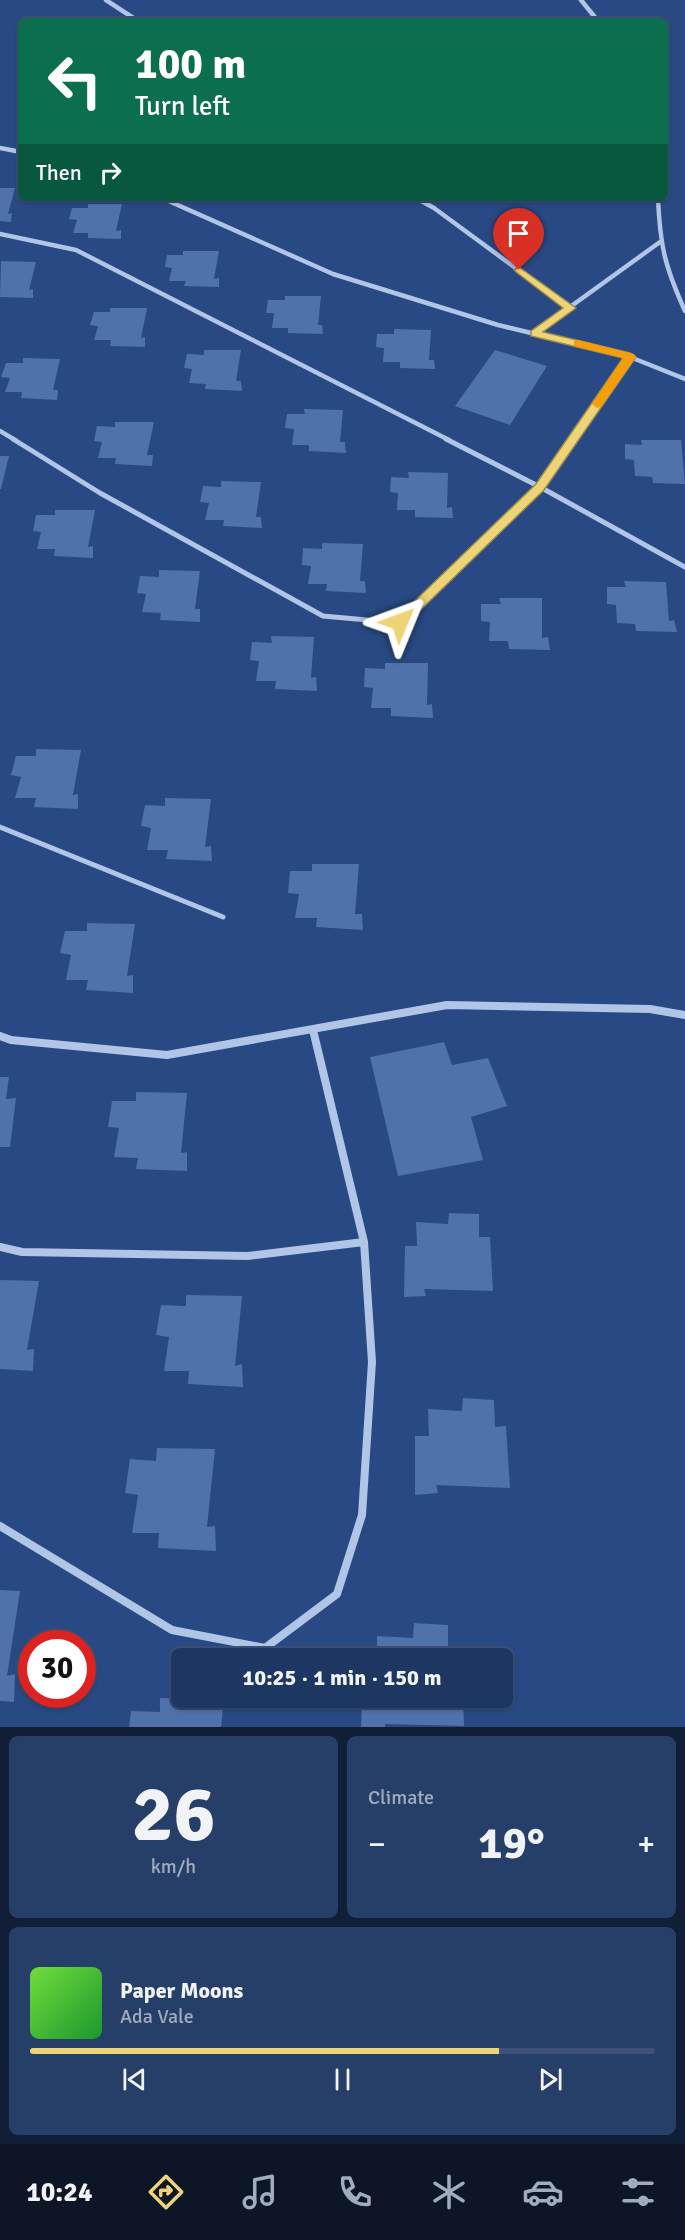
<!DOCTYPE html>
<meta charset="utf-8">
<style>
body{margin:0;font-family:Signika,sans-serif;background:#263f68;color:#f1f3f6;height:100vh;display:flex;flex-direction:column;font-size:22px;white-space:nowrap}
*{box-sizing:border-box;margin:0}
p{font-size:20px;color:#a1acbe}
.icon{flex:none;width:33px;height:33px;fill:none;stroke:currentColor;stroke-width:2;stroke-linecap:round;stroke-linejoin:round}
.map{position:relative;height:1727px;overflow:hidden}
.details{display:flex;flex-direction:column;gap:9px;padding:9px;background:#101e36;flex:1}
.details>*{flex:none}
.hud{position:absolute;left:18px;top:18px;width:650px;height:183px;border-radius:9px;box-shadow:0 2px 4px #0004,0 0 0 2px #3c5177;background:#0b6e4f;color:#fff;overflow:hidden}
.speed{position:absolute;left:18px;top:1630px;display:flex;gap:12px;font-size:30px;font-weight:700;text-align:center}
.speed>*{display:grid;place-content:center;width:78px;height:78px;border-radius:50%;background:#1e3762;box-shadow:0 2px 4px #0004,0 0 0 2px #3c5177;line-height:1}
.speed .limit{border:9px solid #d22;background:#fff;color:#111}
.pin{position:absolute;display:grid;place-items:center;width:51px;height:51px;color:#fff;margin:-62px -26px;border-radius:50% 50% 50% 0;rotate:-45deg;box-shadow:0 0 6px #0007}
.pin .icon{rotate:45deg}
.me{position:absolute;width:66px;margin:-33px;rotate:46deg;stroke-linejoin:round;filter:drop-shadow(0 0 4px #0008)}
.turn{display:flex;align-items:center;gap:21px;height:126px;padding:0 18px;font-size:27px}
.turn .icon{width:78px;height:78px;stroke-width:2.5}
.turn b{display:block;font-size:42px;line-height:51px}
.then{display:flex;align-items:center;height:57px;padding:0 18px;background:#0003;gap:12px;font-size:22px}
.big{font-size:45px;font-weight:800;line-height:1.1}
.details .card{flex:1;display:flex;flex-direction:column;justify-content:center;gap:9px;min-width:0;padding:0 21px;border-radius:9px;background:#263f68}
.details .dial{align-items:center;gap:0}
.dial b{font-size:78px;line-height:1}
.song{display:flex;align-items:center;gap:18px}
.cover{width:72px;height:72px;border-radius:9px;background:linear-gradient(135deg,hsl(100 70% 55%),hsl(130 70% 35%))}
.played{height:6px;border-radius:3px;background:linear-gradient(90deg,#efd477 75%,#3c5177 75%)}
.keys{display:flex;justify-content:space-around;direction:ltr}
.heat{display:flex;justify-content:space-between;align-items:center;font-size:33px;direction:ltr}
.details .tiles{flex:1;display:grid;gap:9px;grid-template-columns:1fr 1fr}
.card:last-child{grid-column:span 2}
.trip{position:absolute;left:171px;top:1648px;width:342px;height:60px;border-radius:9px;background:#1e3762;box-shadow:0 2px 4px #0004,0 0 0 2px #3c5177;font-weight:800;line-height:60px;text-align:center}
.menu{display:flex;height:96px;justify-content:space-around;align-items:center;background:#0c1627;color:#a1acbe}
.menu .icon{width:42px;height:42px}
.menu .current{color:#efd477}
.menu b{font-size:27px;color:#f1f3f6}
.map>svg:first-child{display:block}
.building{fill:#5072ab}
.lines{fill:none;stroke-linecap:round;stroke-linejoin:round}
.minor-far2{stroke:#b1c5e7;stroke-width:4.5}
.minor-far1{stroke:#b1c5e7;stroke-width:5}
.minor{stroke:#b1c5e7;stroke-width:8}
.route{fill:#efd477;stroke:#9b8a4d;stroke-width:1.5}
.slow{fill:#f59e0b}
</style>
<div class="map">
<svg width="685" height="1727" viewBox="0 0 685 1727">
<rect width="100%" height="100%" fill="#284983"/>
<!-- building -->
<path class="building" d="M0,188H15L8,214L12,213L11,222L0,221Z
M88,204H122L116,231L121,230V239L88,238V233H73L77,220L69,219L72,208H88Z
M183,251H219L214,279L219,278V287L184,286L186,281H169L172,268L165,267L167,255H183Z
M1,261L36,262L29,290L33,289V298L0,297Z
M285,296H321L318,325H322L323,334L288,333V328H272L274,313H266L268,300H285Z
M110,308H147L141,338L145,337V347L110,346L111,340H94L98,326L90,325L94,312H110Z
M394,329L431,330L429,360H434L435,369L400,368V362H383L384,348L376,347L377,334H394Z
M204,350H241L236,381H241L242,391L205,389L206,384L189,383L192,369L184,368L187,354L204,355Z
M495,350L547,366L510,425L455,406Z
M23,358L60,359L53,390H58L57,400L21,398L22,392H5L10,378L1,377L6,363H23Z
M304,409L343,410L340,442H345L346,453L309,451V445H292L294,429L285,428L287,414H305Z
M115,422H154L147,455H153L152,466L115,464L116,458H98L102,442L94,441L97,426L115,427Z
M641,440H681L685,484L653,483L652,477L635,476L634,460L625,459V444L642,445Z
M0,456H9L1,489H0Z
M408,472L448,473L447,508L452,507L453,518L415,517V510H397L398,493L390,492L391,477L409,478Z
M221,481L261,482L256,517H261L262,528L223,526L224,520H205L209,503L200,502L203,486L221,487Z
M55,510H95L88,547L93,546V558L54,556L55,549H37L41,532L33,531L36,515H55Z
M322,543L363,544L360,581H365L366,593L326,591L327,584H308L311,566L302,565L303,548L322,549Z
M159,570L200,571L195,609H200V622L160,620L161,613L142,612L146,594L137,593L140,576L159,577Z
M624,581L666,582L669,621L674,620L677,632L636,631L635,624L617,623L616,605L607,604V587H626Z
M499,598H542V638L548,637L550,650L509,649L508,641H489L490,622L481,621V604H501Z
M271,636L314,637L311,678L316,677L317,691L275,689L276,681H256L259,661L250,660L252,642L272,643Z
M385,663H428L427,705L432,704L433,718L391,716V708H371L373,688L364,687L365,668L385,669Z
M36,749L81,750L73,795L78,794V809L34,807L36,798H15L21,777L11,775L16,756H36Z
M165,798L211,799L205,847L211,846L212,861L166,859L168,850H147L151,828L141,826L145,805L165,806Z
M312,864H359L355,914H362L363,930L316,927L317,918H295L299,894L288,893L290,871H312Z
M87,923L135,924L127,976L133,975V993L86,990L88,980H66L71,955L60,953L65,931H87Z
M444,1042L452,1065L488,1058L507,1106L471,1117L483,1160L398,1176L370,1057Z
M0,1077H9L6,1099L16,1098L10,1147H0Z
M136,1092L187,1093L181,1153L187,1152V1171L136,1169L138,1158L114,1157L119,1128L108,1127L112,1101H136Z
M449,1213L479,1214V1237H490L493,1291L424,1289L426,1296L404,1297L405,1246H417L416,1222L448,1224Z
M0,1280L39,1281L27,1350L34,1349L33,1371L0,1369Z
M186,1295L242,1296L235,1366L242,1364L243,1387L188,1384L189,1371H164L169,1337L156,1335L161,1305L186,1306Z
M463,1398L494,1400L495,1427L506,1426L510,1488L436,1485L438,1493L415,1495V1436H429L428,1409L462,1411Z
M157,1448L215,1449L207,1527L215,1526L216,1551L158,1548L159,1533H132L138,1495L125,1493L130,1459L156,1461Z
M0,1590L20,1591L7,1676L15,1674L14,1702L0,1701Z
M414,1623L448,1625V1656L461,1655V1659H377V1636L413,1638Z
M160,1698L224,1699L221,1727H129L131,1711L160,1712Z
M362,1698H463L464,1726L385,1724V1727H361Z"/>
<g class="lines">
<!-- minor-far2 -->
<path class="minor-far2" d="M106,0L138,21
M581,0L598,21
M0,148L21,152
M162,198L333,274L498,325L630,357L685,379
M416,198L434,208L570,308
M658,198C660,246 665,267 685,311
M0,234L76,250L449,440
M534,333L660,242
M0,431L15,440
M572,440L630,357"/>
<!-- minor-far1 -->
<path class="minor-far1" d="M13,439L100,493L323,616L400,623L540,487L573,439
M446,439L540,487L685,567
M0,827L223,917"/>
<!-- minor -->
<path class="minor" d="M0,1036L11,1040L167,1055L447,1005L650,1009L685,1015
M0,1247L22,1252L248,1256L364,1242
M0,1526L172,1630L265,1648L337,1594L362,1515L372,1362L364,1242L313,1030"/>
</g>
<!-- route -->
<path class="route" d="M519,267L576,308L543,332L630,353L636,357L544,490L404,626H396V619L536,484L623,358L531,336V331L563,308L516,272L514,270Z"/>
<!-- slow -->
<path class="slow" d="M578,340L634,354L636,357L601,407L597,408L592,404L623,358L574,346V341Z"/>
</svg>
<div class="speed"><div class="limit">30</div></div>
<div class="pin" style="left:519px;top:270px;background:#d93025"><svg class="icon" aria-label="arrive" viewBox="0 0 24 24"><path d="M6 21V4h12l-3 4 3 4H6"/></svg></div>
<svg class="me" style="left:400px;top:622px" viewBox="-20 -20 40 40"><path d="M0-17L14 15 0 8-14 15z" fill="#efd477" stroke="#fff" stroke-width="4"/></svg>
<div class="trip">10:25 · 1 min · 150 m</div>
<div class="hud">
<div class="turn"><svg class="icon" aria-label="left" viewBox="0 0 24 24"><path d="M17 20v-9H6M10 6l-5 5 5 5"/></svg><div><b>100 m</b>Turn left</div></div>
<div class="then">Then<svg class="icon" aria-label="right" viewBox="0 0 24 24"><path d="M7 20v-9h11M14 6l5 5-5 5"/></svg></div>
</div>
</div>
<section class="details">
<div class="tiles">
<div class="card dial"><b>26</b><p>km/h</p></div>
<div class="card"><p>Climate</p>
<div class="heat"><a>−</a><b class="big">19°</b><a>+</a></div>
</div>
<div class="card">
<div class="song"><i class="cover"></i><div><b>Paper Moons</b><p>Ada Vale</p></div></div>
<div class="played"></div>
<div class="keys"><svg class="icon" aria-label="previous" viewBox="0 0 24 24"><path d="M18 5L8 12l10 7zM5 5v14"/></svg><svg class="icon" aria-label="pause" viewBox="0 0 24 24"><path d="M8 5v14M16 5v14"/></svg><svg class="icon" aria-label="next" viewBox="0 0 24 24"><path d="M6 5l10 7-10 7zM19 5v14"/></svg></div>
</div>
</div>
</section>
<nav class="menu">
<b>10:24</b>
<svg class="icon current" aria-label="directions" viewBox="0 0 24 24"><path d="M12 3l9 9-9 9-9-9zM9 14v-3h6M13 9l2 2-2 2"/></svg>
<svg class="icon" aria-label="music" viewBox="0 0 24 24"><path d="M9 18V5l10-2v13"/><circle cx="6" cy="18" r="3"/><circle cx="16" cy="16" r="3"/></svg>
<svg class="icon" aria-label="phone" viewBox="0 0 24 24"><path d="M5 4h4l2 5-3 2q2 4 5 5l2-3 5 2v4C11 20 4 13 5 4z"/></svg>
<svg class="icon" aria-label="climate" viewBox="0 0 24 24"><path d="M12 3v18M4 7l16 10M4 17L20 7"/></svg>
<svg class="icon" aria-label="car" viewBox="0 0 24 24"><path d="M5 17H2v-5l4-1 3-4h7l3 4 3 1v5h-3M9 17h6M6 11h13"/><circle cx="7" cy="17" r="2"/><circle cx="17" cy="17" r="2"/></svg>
<svg class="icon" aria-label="filters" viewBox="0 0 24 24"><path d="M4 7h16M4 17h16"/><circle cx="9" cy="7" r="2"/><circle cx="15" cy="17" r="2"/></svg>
</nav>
